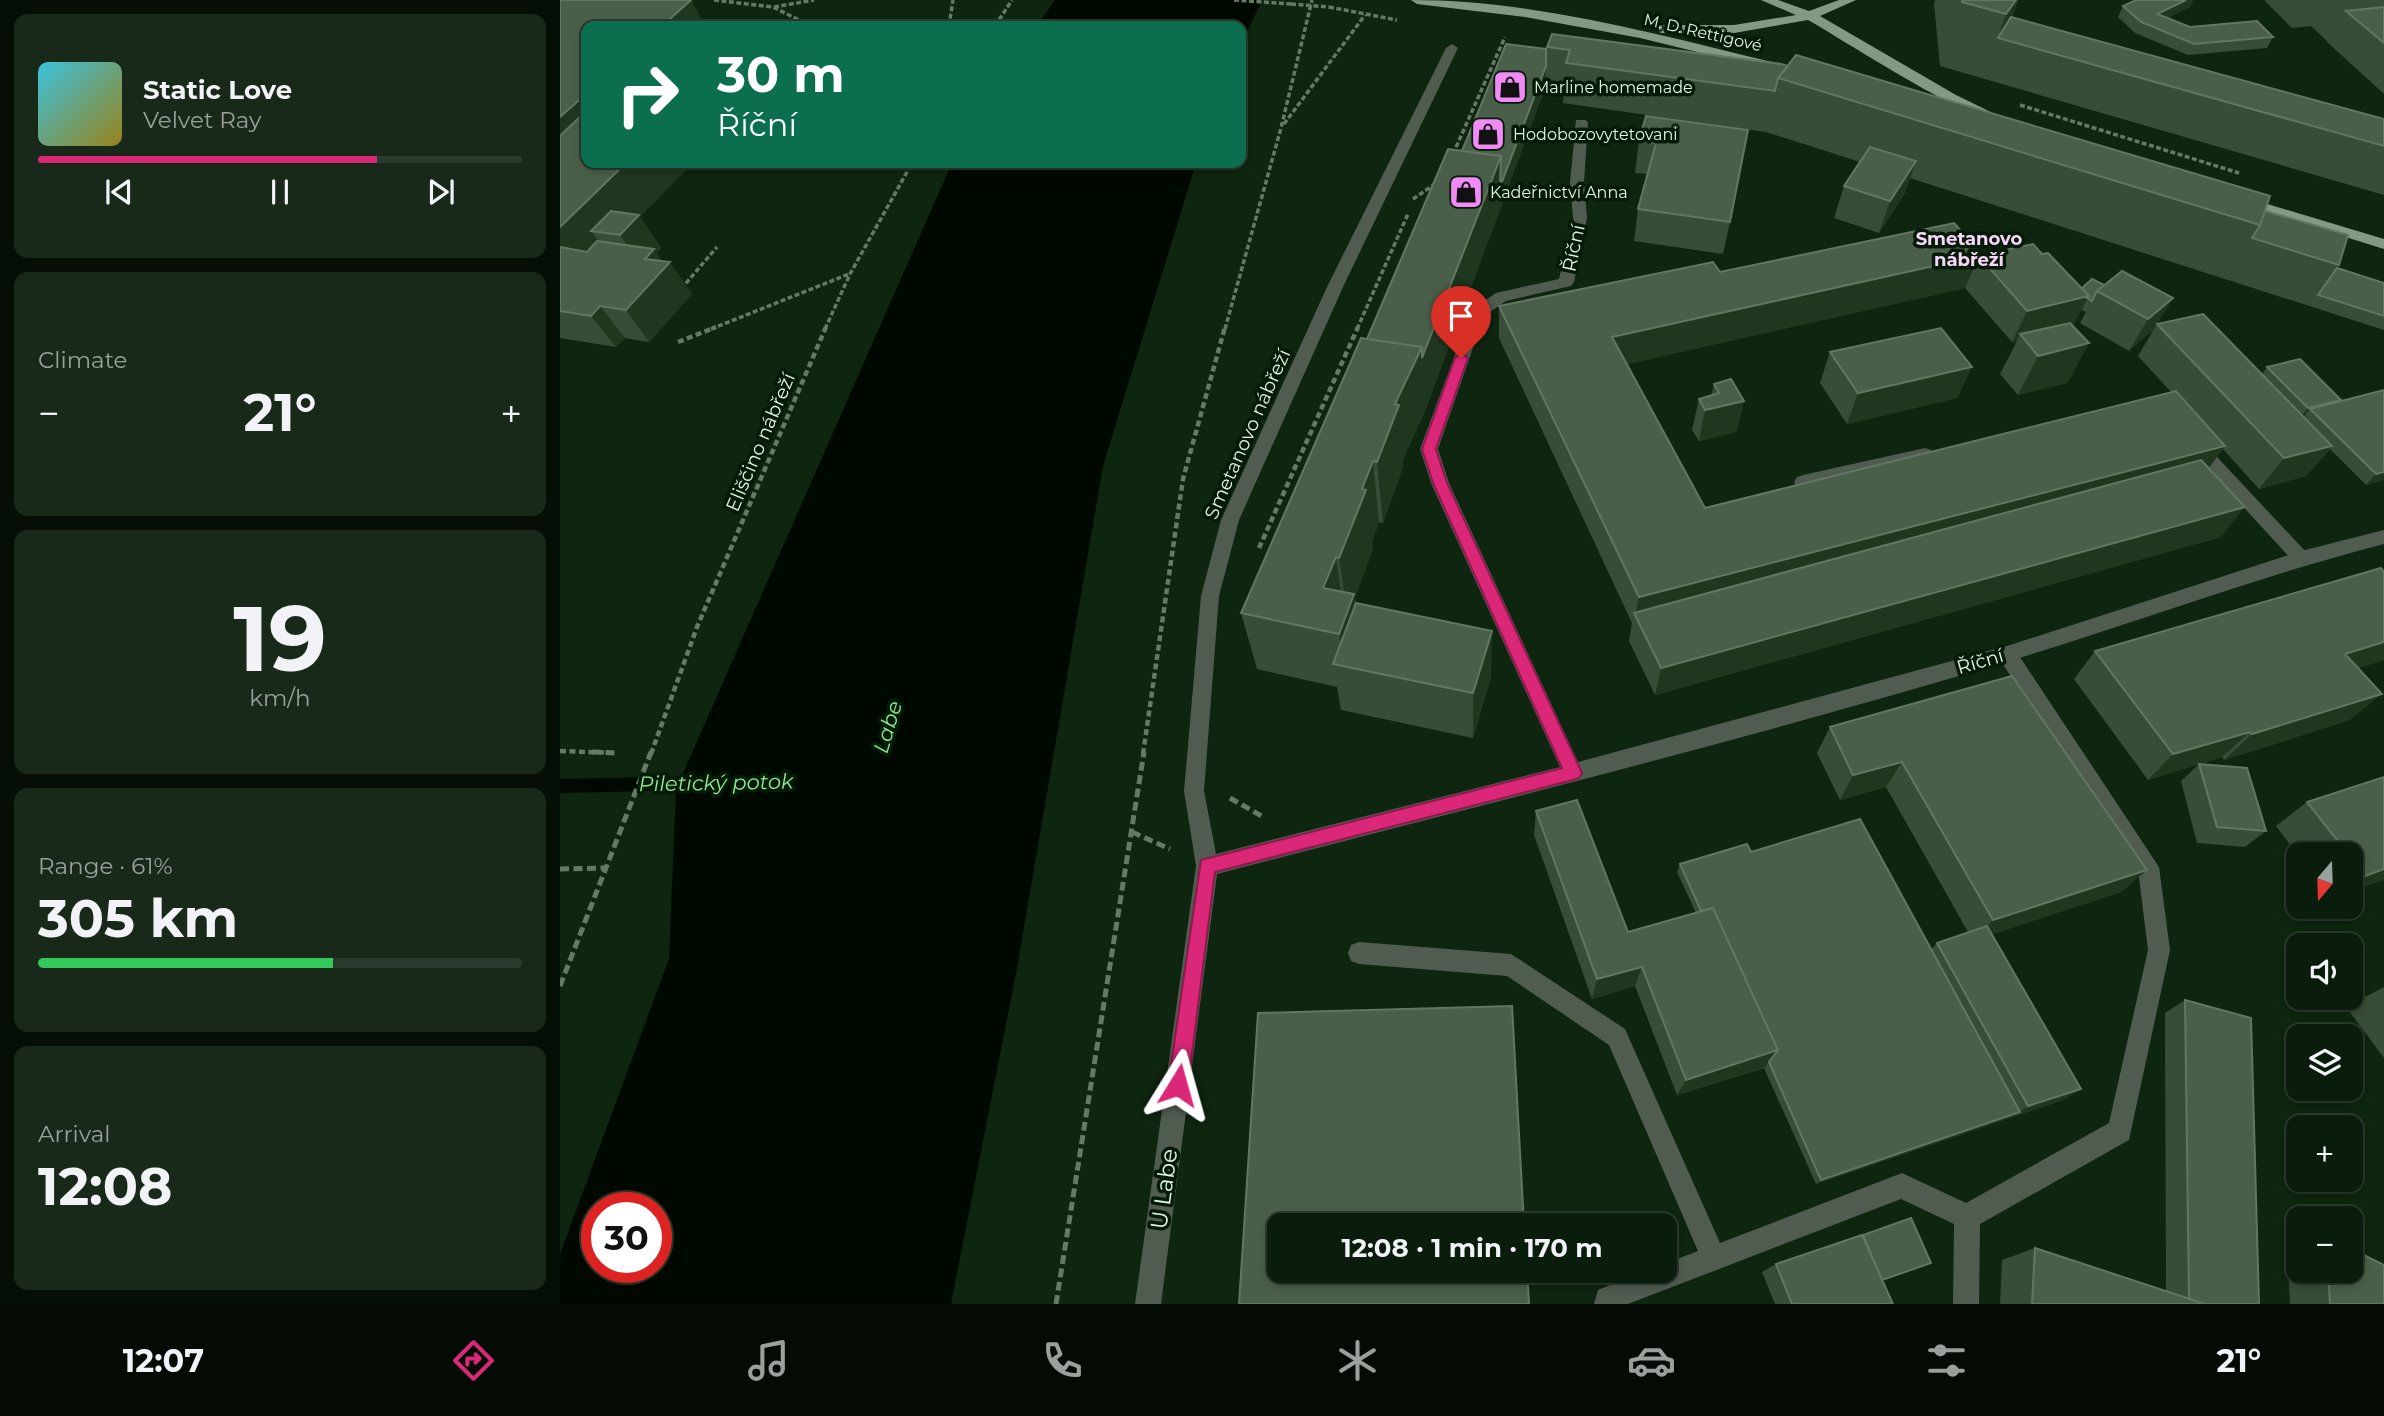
<!DOCTYPE html>
<meta charset="utf-8">
<style>
body{margin:0;font-family:Montserrat,sans-serif;background:#182919;color:#f1f3f6;height:100vh;display:flex;flex-direction:column;font-size:26px;white-space:nowrap}
*{box-sizing:border-box;margin:0}
p{font-size:23px;color:#99a19d}
.icon{flex:none;width:38px;height:38px;fill:none;stroke:currentColor;stroke-width:2;stroke-linecap:round;stroke-linejoin:round}
.map{position:relative;flex:1;overflow:hidden}
.details{display:flex;flex-direction:column;gap:14px;padding:14px;background:#060f06;width:560px}
.details>*{flex:none}
.guide{position:absolute;left:21px;top:21px;width:665px;height:147px;border-radius:14px;box-shadow:0 4px 10px #0003,0 0 0 2px #2a3a2c;background:#0b6e4f;color:#fff;overflow:hidden}
.needle{width:46px;rotate:199deg}
.tools{position:absolute;left:1726px;top:842px;display:grid;gap:14px}
.tools a{display:grid;place-items:center;width:77px;height:77px;border-radius:14px;background:#0a1c0b;box-shadow:0 4px 10px #0003,0 0 0 2px #2a3a2c;font-size:35px}
.speed{position:absolute;left:21px;top:1192px;display:flex;gap:14px;font-size:35px;font-weight:700;text-align:center}
.speed>*{display:grid;place-content:center;width:91px;height:91px;border-radius:50%;background:#0a1c0b;box-shadow:0 4px 10px #0003,0 0 0 2px #2a3a2c;line-height:1}
.speed .limit{border:10px solid #d22;background:#fff;color:#111}
.pin{position:absolute;display:grid;place-items:center;width:60px;height:60px;color:#fff;margin:-72px -30px;border-radius:50% 50% 50% 0;rotate:-45deg;box-shadow:0 0 7px #0007}
.pin .icon{rotate:45deg}
.me{position:absolute;width:77px;margin:-38px;rotate:8deg;stroke-linejoin:round;filter:drop-shadow(0 0 5px #0008)}
.turn{display:flex;align-items:center;gap:24px;height:147px;padding:0 21px;font-size:32px}
.turn .icon{width:91px;height:91px;stroke-width:2.5}
.turn b{display:block;font-size:49px;line-height:60px}
.big{font-size:52px;font-weight:700;line-height:1.1}
.details .card{flex:1;display:flex;flex-direction:column;justify-content:center;gap:10px;min-width:0;padding:0 24px;border-radius:14px;background:#182919}
.details .dial{align-items:center;gap:0}
.dial b{font-size:91px;line-height:1}
.song{display:flex;align-items:center;gap:21px}
.cover{width:84px;height:84px;border-radius:10px;background:linear-gradient(135deg,hsl(190 70% 55%),hsl(50 70% 35%))}
.played{height:7px;border-radius:4px;background:linear-gradient(90deg,#db2777 70%,#2a3a2c 70%)}
.keys{display:flex;justify-content:space-around;direction:ltr}
.heat{display:flex;justify-content:space-between;align-items:center;font-size:38px;direction:ltr}
.charge{height:10px;border-radius:5px;background:linear-gradient(90deg,#34c759 61%,#2a3a2c 0)}
.trip{position:absolute;left:707px;top:1213px;width:410px;height:70px;border-radius:14px;background:#0a1c0b;box-shadow:0 4px 10px #0003,0 0 0 2px #2a3a2c;font-weight:700;line-height:70px;text-align:center}
.tab-bar{display:flex;height:112px;justify-content:space-around;align-items:center;background:#040b04;color:#99a19d}
.tab-bar .icon{width:49px;height:49px}
.tab-bar .selected{color:#db2777}
.tab-bar b{font-size:32px;color:#f1f3f6}
main{display:flex;flex:1;min-height:0}
.map>svg:first-child{display:block}
.water{fill:#000900;fill-rule:evenodd}
.lines{fill:none;stroke-linecap:round;stroke-linejoin:round}
.stream{fill:#000900;fill-rule:evenodd}
.path-far2{stroke:#657965;stroke-width:3.5;stroke-dasharray:5 2.5;stroke-linecap:butt}
.path-far1{stroke:#657965;stroke-width:4.5;stroke-dasharray:6 3.5;stroke-linecap:butt}
.path{stroke:#657965;stroke-width:5;stroke-dasharray:9 4.5;stroke-linecap:butt}
.service{fill:#515c51;fill-rule:evenodd}
.minor{fill:#515c51;fill-rule:evenodd}
.primary{fill:#839983;fill-rule:evenodd}
.path-bridge{stroke:#657965;stroke-width:3.5;stroke-dasharray:5 2.5;stroke-linecap:butt}
.wall{fill:#374d37}
.shaded-wall{fill:#1f361f}
.building{fill:#4a5f4a;stroke:#627662;stroke-width:2}
.route{fill:#db2777;stroke:#8e194d;stroke-width:2}
.labels{text-anchor:middle;stroke-width:7;stroke-linejoin:round;paint-order:stroke}
.far-street-label{font-size:16px;fill:#e4f3e4;stroke:#051b07}
.far-poi-label{font-size:16px;fill:#e4f3e4;stroke:#051b07;text-anchor:start}
.far-neighbourhood-label{font-size:18px;font-weight:bold;fill:#f8d6fa;stroke:#051b07}
.street-label{font-size:19px;fill:#e4f3e4;stroke:#051b07}
.water-label{font-size:21px;font-style:italic;fill:#8ee991;stroke:#051b07}
.near-street-label{font-size:23px;fill:#e4f3e4;stroke:#051b07}
</style>
<main>
<section class="details">
<div class="card">
<div class="song"><i class="cover"></i><div><b>Static Love</b><p>Velvet Ray</p></div></div>
<div class="played"></div>
<div class="keys"><svg class="icon" aria-label="previous" viewBox="0 0 24 24"><path d="M18 5L8 12l10 7zM5 5v14"/></svg><svg class="icon" aria-label="pause" viewBox="0 0 24 24"><path d="M8 5v14M16 5v14"/></svg><svg class="icon" aria-label="next" viewBox="0 0 24 24"><path d="M6 5l10 7-10 7zM19 5v14"/></svg></div>
</div>
<div class="card"><p>Climate</p>
<div class="heat"><a>−</a><b class="big">21°</b><a>+</a></div>
</div>
<div class="card dial"><b>19</b><p>km/h</p></div>
<div class="card"><p>Range · 61%</p><b class="big">305 km</b><div class="charge"></div></div>
<div class="card"><p>Arrival</p><b class="big">12:08</b></div>
</section>
<div class="map">
<svg width="1824" height="1304" viewBox="0 0 1824 1304">
<rect width="100%" height="100%" fill="#0e250f"/>
<!-- water -->
<path class="water" d="M495,0H702L681,45V26H477Z
M392,163H636L543,466L457,968L391,1304H0V1254L109,959L116,789ZM37,1208H96V1267H37Z"/>
<g class="lines">
<!-- stream -->
<path class="stream" d="M135,776L140,778L143,783L140,788L135,790L0,793V779Z"/>
<!-- path-far2 -->
<path class="path-far2" d="M154,0L213,7L251,26
M674,0L731,4
M214,7L254,0
M769,7L837,20
M389,26L393,0
M435,26L452,0
M1460,105L1679,173
M724,124L805,15
M893,154L945,37
M853,199L878,182
M121,289L157,247
M151,329L289,274
M265,329L290,274L352,163
M665,329L721,128L752,0
M797,329L848,214"/>
<!-- path-far1 -->
<path class="path-far1" d="M118,342L156,327
M699,548L798,327
M0,751L57,753
M91,754L137,627L266,327
M583,754L623,479L665,327"/>
<!-- path -->
<path class="path" d="M32,752L57,753
M670,798L705,818
M572,832L610,849
M0,869L46,868
M0,986L91,752
M496,1304L584,752"/>
<!-- service -->
<path class="service" d="M1636,439L1642,441L1747,553L1750,558L1747,563H1735L1630,449L1628,445Z
M1365,448L1371,450L1374,454L1371,458L1243,489L1237,487L1234,482L1237,477L1243,475Z
M1447,646L1454,648L1599,867L1610,950L1569,1140L1420,1224L1419,1304H1393L1394,1224L1341,1199L1068,1304H1034L1038,1290L1087,1270H1104V1264L1138,1251L1049,1045L947,976L799,964L791,961L788,953L791,945L799,942L951,954L1065,1029L1160,1243L1342,1173L1406,1203L1549,1123L1588,950L1578,870L1440,660L1437,654L1440,648Z"/>
<!-- minor -->
<path class="minor" d="M892,44L898,48L783,287L679,520L659,596L644,791L656,854L1000,767L871,483L860,449L912,309L936,293L999,279L1013,218L1010,182L1016,120H1026L1028,123L1024,182L1027,218L1014,282L1011,286L946,301L924,316L878,449L889,483L1018,762L1447,646L1741,551L1824,530V544C1696,577 1573,624 1446,662C1185,740 920,806 657,874L601,1304H575L636,866L624,791L641,596L661,520L767,287L886,48Z"/>
<!-- primary -->
<path class="primary" d="M851,0C974,0 1096,34 1216,63L1217,66L1211,70L1080,38L965,17L857,4Z
M1201,0H1218L1249,11L1279,0H1296L1260,16L1396,95L1441,117L1439,120C1413,125 1279,37 1248,20L1174,33H1101L1095,29L1101,25H1174L1236,15Z
M1681,196L1824,239V249L1676,203L1674,200Z"/>
<!-- path-bridge -->
<path class="path-bridge" d="M731,4L769,7"/>
</g>
<!-- wall -->
<path class="wall" d="M0,0H131L145,26H26L80,217L101,248L96,253L102,261L132,294L89,342L65,338L56,347L0,338Z
M1375,0H1458L1452,17L1824,119V195L1380,66L1374,4Z
M1576,0H1633L1630,7L1607,18L1630,27L1713,37L1707,48L1628,55L1575,33L1558,17L1563,6Z
M1705,0H1824V94L1767,42V41L1751,26L1732,28L1705,1Z
M987,47L1221,64L1705,211L1779,265L1777,268L1824,283V330L1350,178L1345,193L1319,233L1274,218L1284,186L1300,162L1206,132L1003,103L1004,91L985,88L865,411L843,459V467L823,523L819,522L812,541L813,549L795,597L796,603L931,677L913,738L781,710L777,687L697,669L681,613L807,339L902,151L986,49Z
M1086,116L1170,222L1163,254L1074,241L1078,209L1087,174L1075,173L1079,140Z
M1482,254L1522,288L1544,285L1613,298L1593,330L1569,351L1520,323L1526,312L1521,310L1513,326L1529,343L1507,383L1458,395L1440,374L1457,341L1452,342L1405,288L1067,364L1145,508L1612,393L1578,356L1597,324L1702,374L1707,367L1781,400L1779,402L1824,390V480L1806,485L1770,449L1746,476L1699,489L1663,449L1649,468L1661,537L1095,695L1069,641L1072,623L939,338V306L1160,272L1422,255Z
M1270,352L1412,367L1397,398L1287,424L1260,383Z
M1154,384L1184,401L1176,432L1139,441L1132,430L1139,399L1151,396Z
M1535,651L1824,660L1798,668L1790,720L1664,760L1662,757L1640,764L1706,831L1685,847L1637,843L1621,781L1639,764L1588,780L1514,679Z
M1270,727L1587,870L1561,892L1432,934L1521,1089L1503,1100L1256,1184L1204,1068L1117,1095L1075,986L1032,999L974,835L976,811L1068,932L1136,913L1117,872L1120,864L1191,852L1371,949L1377,943L1408,932L1326,787L1280,800L1257,753Z
M1824,777V880L1790,891V854H1738V855L1716,826L1747,802Z
M1824,987V1058L1786,1007Z
M1625,1000L1699,1304H1440L1442,1260L1475,1248L1606,1291L1605,1013Z
M1303,1235L1333,1304H1215L1202,1272L1216,1264Z
M1738,1244V1270H1790L1824,1304H1730L1727,1246Z"/>
<!-- shaded-wall -->
<path class="shaded-wall" d="M131,0L145,26H102Z
M1456,0H1458L1443,39L1438,38L1446,14Z
M1626,0H1633L1630,7L1592,25L1597,14Z
M986,66L985,88L865,411L843,459V467L823,523L817,462L835,404L941,156Z
M26,94V145L0,169V117Z
M1356,161L1345,193L1319,233L1330,201Z
M66,163H133L80,217L101,248L96,253L106,267L110,262L132,294L89,342L66,310L83,267L60,235L31,231L46,251L0,299V227Z
M1419,256L1405,288L1048,368L1052,337Z
M1529,296L1512,327L1460,334L1457,341L1452,342L1467,311Z
M1613,298L1593,330L1569,351L1588,319Z
M40,306L65,338L56,347L31,316Z
M1529,343L1507,383L1458,395L1478,356Z
M1412,367L1397,398L1287,424L1298,393Z
M1781,400L1772,411L1750,409L1743,418L1739,419L1748,408Z
M1184,401L1176,432L1139,441L1145,410Z
M1665,446L1642,477L1075,614L1079,597Z
M1772,446L1746,476L1699,489L1724,458Z
M813,461L819,522L812,541L813,549L795,597L802,650L785,667L779,634L787,612L779,558L802,489Z
M1824,472V480L1806,485L1816,474Z
M1685,507L1661,537L1095,695L1101,668Z
M776,557L784,615L763,588Z
M932,631L931,677L913,738V693Z
M1824,642V660L1755,681L1785,654Z
M1822,694L1790,720L1664,760L1692,734Z
M1690,732L1662,757L1588,780L1613,754Z
M1342,762L1326,787L1280,800L1293,775Z
M1824,869V880L1790,891V886L1805,876Z
M1587,870L1561,892L1413,941L1433,920Z
M1082,967L1075,986L1032,999L1037,979Z
M1218,1050L1205,1067L1117,1095L1126,1080Z
M1521,1089L1503,1100L1256,1184L1261,1180L1460,1112L1468,1106Z"/>
<!-- building -->
<path class="building" d="M0,0H131L102,26H26V94L0,117Z
M1402,0H1456L1446,14L1402,2Z
M1576,0H1626L1597,14L1630,27L1697,21L1713,37L1634,44L1581,22L1563,6Z
M1824,7V43L1786,11Z
M1451,17L1824,119V146L1438,38Z
M992,34L1221,64L1228,66L1218,78L1215,91L1006,63L1010,50L987,47Z
M946,44L986,49V66L940,187L941,156L902,151Z
M1236,55L1710,196L1700,225L1218,78Z
M26,111V163H66L0,227V136Z
M1086,116L1188,130L1170,222L1078,209L1096,143L1079,140Z
M1310,147L1356,161L1330,201L1284,186Z
M888,149L941,156L862,358V347L807,339Z
M51,211L79,215L60,235L31,231Z
M1705,211L1788,235L1779,265L1692,238L1700,225Z
M1394,223L1422,255L1473,244L1482,254L1488,253L1529,296L1467,311L1419,256L1052,337L1145,508L1616,391L1665,446L1079,597L939,306L1153,262L1160,272Z
M37,241L94,249L85,259L110,262L66,310L40,306L31,316L0,311V247L27,252Z
M1777,268L1824,283V316L1758,295Z
M1562,271L1613,298L1588,319L1537,291Z
M1532,279L1544,285L1537,291L1532,301L1527,298L1529,296L1522,288Z
M1643,314L1772,446L1724,458L1597,324Z
M1510,323L1529,343L1478,356L1460,334Z
M1381,328L1412,367L1298,393L1270,352Z
M801,338L862,347L835,404L839,405L817,462L813,461L802,489L806,490L779,558L776,557L763,588L794,594L779,634L681,613Z
M1740,359L1781,400L1748,408L1707,367Z
M1171,379L1184,401L1145,410L1139,399L1159,393L1154,384Z
M1824,390V472L1816,474L1750,409Z
M1641,460L1685,507L1101,668L1074,613Z
M1821,568L1824,572V642L1785,654L1822,694L1692,734L1690,732L1613,754L1535,651Z
M796,603L932,631L913,693L773,664Z
M1452,676L1587,870L1433,920L1342,762L1293,775L1270,727Z
M1639,764L1687,768L1706,831L1657,827Z
M1824,777V869L1805,876L1790,857V854H1788L1747,802Z
M1017,800L1068,932L1153,908L1218,1050L1126,1080L1082,967L1037,979L976,811Z
M1300,819L1460,1112L1261,1180L1209,1062L1218,1050L1153,908L1141,911L1120,864L1187,844L1191,852Z
M1427,926L1521,1089L1468,1106L1377,943Z
M1625,1000L1691,1018L1699,1304H1645L1629,1299Z
M952,1006L964,1225H719V1270H967L969,1304H679L698,1013Z
M1351,1218L1371,1263L1322,1280L1303,1235Z
M1302,1235L1333,1304H1232L1216,1264Z
M1475,1248L1645,1304H1472Z
M1790,1248L1824,1265V1304H1770L1768,1270H1790Z"/>
<!-- route -->
<path class="route" d="M901,353L908,358L876,449L887,483L1022,773L1019,778L1013,780L655,872L628,1085L625,1092L618,1095L611,1092L608,1085L641,860L1002,768L873,483L862,449L895,358Z"/>
<!-- icons -->
<defs>
<g id="shop-square" transform="scale(1.75)"><rect x="-9" y="-9" width="18" height="18" rx="4" fill="#f08bf6" stroke="#051b07"/><path d="M-5-2.5h2.3a2.7 3.5 0 0 1 5.4 0H5L5.5 6h-11ZM-1.5-2.5h3a1.5 2.3 0 0 0-3 0Z" fill="#111"/></g>
</defs>
<g fill-rule="evenodd">
<use href="#shop-square" x="950" y="87"/>
<use href="#shop-square" x="928" y="134"/>
<use href="#shop-square" x="906" y="192"/>
</g>
<g class="labels">
<!-- far-street labels -->
<g class="far-street-label">
<text transform="translate(1143 32) rotate(13)" y="6">M. D. Rettigové</text>
</g>
<!-- far-poi labels -->
<g class="far-poi-label">
<text x="974" y="93">Marline homemade</text>
<text x="953" y="140">Hodobozovytetovani</text>
<text x="930" y="198">Kadeřnictví Anna</text>
</g>
<!-- far-neighbourhood labels -->
<g class="far-neighbourhood-label">
<text x="1409" y="245">Smetanovo<tspan x="1409" dy="21">nábřeží</tspan></text>
</g>
<!-- street labels -->
<g class="street-label">
<text transform="translate(1013 248) rotate(-78)" y="7">Říční</text>
<text transform="translate(687 434) rotate(-66)" y="7">Smetanovo nábřeží</text>
<text transform="translate(200 442) rotate(-67)" y="7">Eliščino nábřeží</text>
<text transform="translate(1420 661) rotate(-16)" y="7">Říční</text>
</g>
<!-- water labels -->
<g class="water-label">
<text transform="translate(328 727) rotate(-73)" y="7">Labe</text>
<text transform="translate(156 783) rotate(-1)" y="7">Piletický potok</text>
</g>
<!-- near-street labels -->
<g class="near-street-label">
<text transform="translate(604 1189) rotate(-82)" y="8">U Labe</text>
</g>
</g>
</svg>
<div class="tools">
<a><svg class="needle" viewBox="-14 -14 28 28"><path d="M0-13l5 13h-10z" fill="#e53935"/><path d="M0 13l5-13h-10z" fill="#99a19d"/></svg></a>
<a><svg class="icon" aria-label="sound" viewBox="0 0 24 24"><path d="M4 9h4l5-4v14l-5-4H4zM17 9q2 3 0 6"/></svg></a>
<a><svg class="icon" aria-label="layers" viewBox="0 0 24 24"><path d="M12 4l9 5-9 5-9-5zM3 14l9 5 9-5"/></svg></a>
<a>+</a>
<a>−</a>
</div>
<div class="speed"><div class="limit">30</div></div>
<div class="pin" style="left:901px;top:358px;background:#d93025"><svg class="icon" aria-label="arrive" viewBox="0 0 24 24"><path d="M6 21V4h12l-3 4 3 4H6"/></svg></div>
<svg class="me" style="left:618px;top:1085px" viewBox="-20 -20 40 40"><path d="M0-17L14 15 0 8-14 15z" fill="#db2777" stroke="#fff" stroke-width="4"/></svg>
<div class="trip">12:08 · 1 min · 170 m</div>
<div class="guide">
<div class="turn"><svg class="icon" aria-label="right" viewBox="0 0 24 24"><path d="M7 20v-9h11M14 6l5 5-5 5"/></svg><div><b>30 m</b>Říční</div></div>
</div>
</div>
</main>
<nav class="tab-bar">
<b>12:07</b>
<svg class="icon selected" aria-label="directions" viewBox="0 0 24 24"><path d="M12 3l9 9-9 9-9-9zM9 14v-3h6M13 9l2 2-2 2"/></svg>
<svg class="icon" aria-label="music" viewBox="0 0 24 24"><path d="M9 18V5l10-2v13"/><circle cx="6" cy="18" r="3"/><circle cx="16" cy="16" r="3"/></svg>
<svg class="icon" aria-label="phone" viewBox="0 0 24 24"><path d="M5 4h4l2 5-3 2q2 4 5 5l2-3 5 2v4C11 20 4 13 5 4z"/></svg>
<svg class="icon" aria-label="climate" viewBox="0 0 24 24"><path d="M12 3v18M4 7l16 10M4 17L20 7"/></svg>
<svg class="icon" aria-label="car" viewBox="0 0 24 24"><path d="M5 17H2v-5l4-1 3-4h7l3 4 3 1v5h-3M9 17h6M6 11h13"/><circle cx="7" cy="17" r="2"/><circle cx="17" cy="17" r="2"/></svg>
<svg class="icon" aria-label="filters" viewBox="0 0 24 24"><path d="M4 7h16M4 17h16"/><circle cx="9" cy="7" r="2"/><circle cx="15" cy="17" r="2"/></svg>
<b>21°</b>
</nav>
